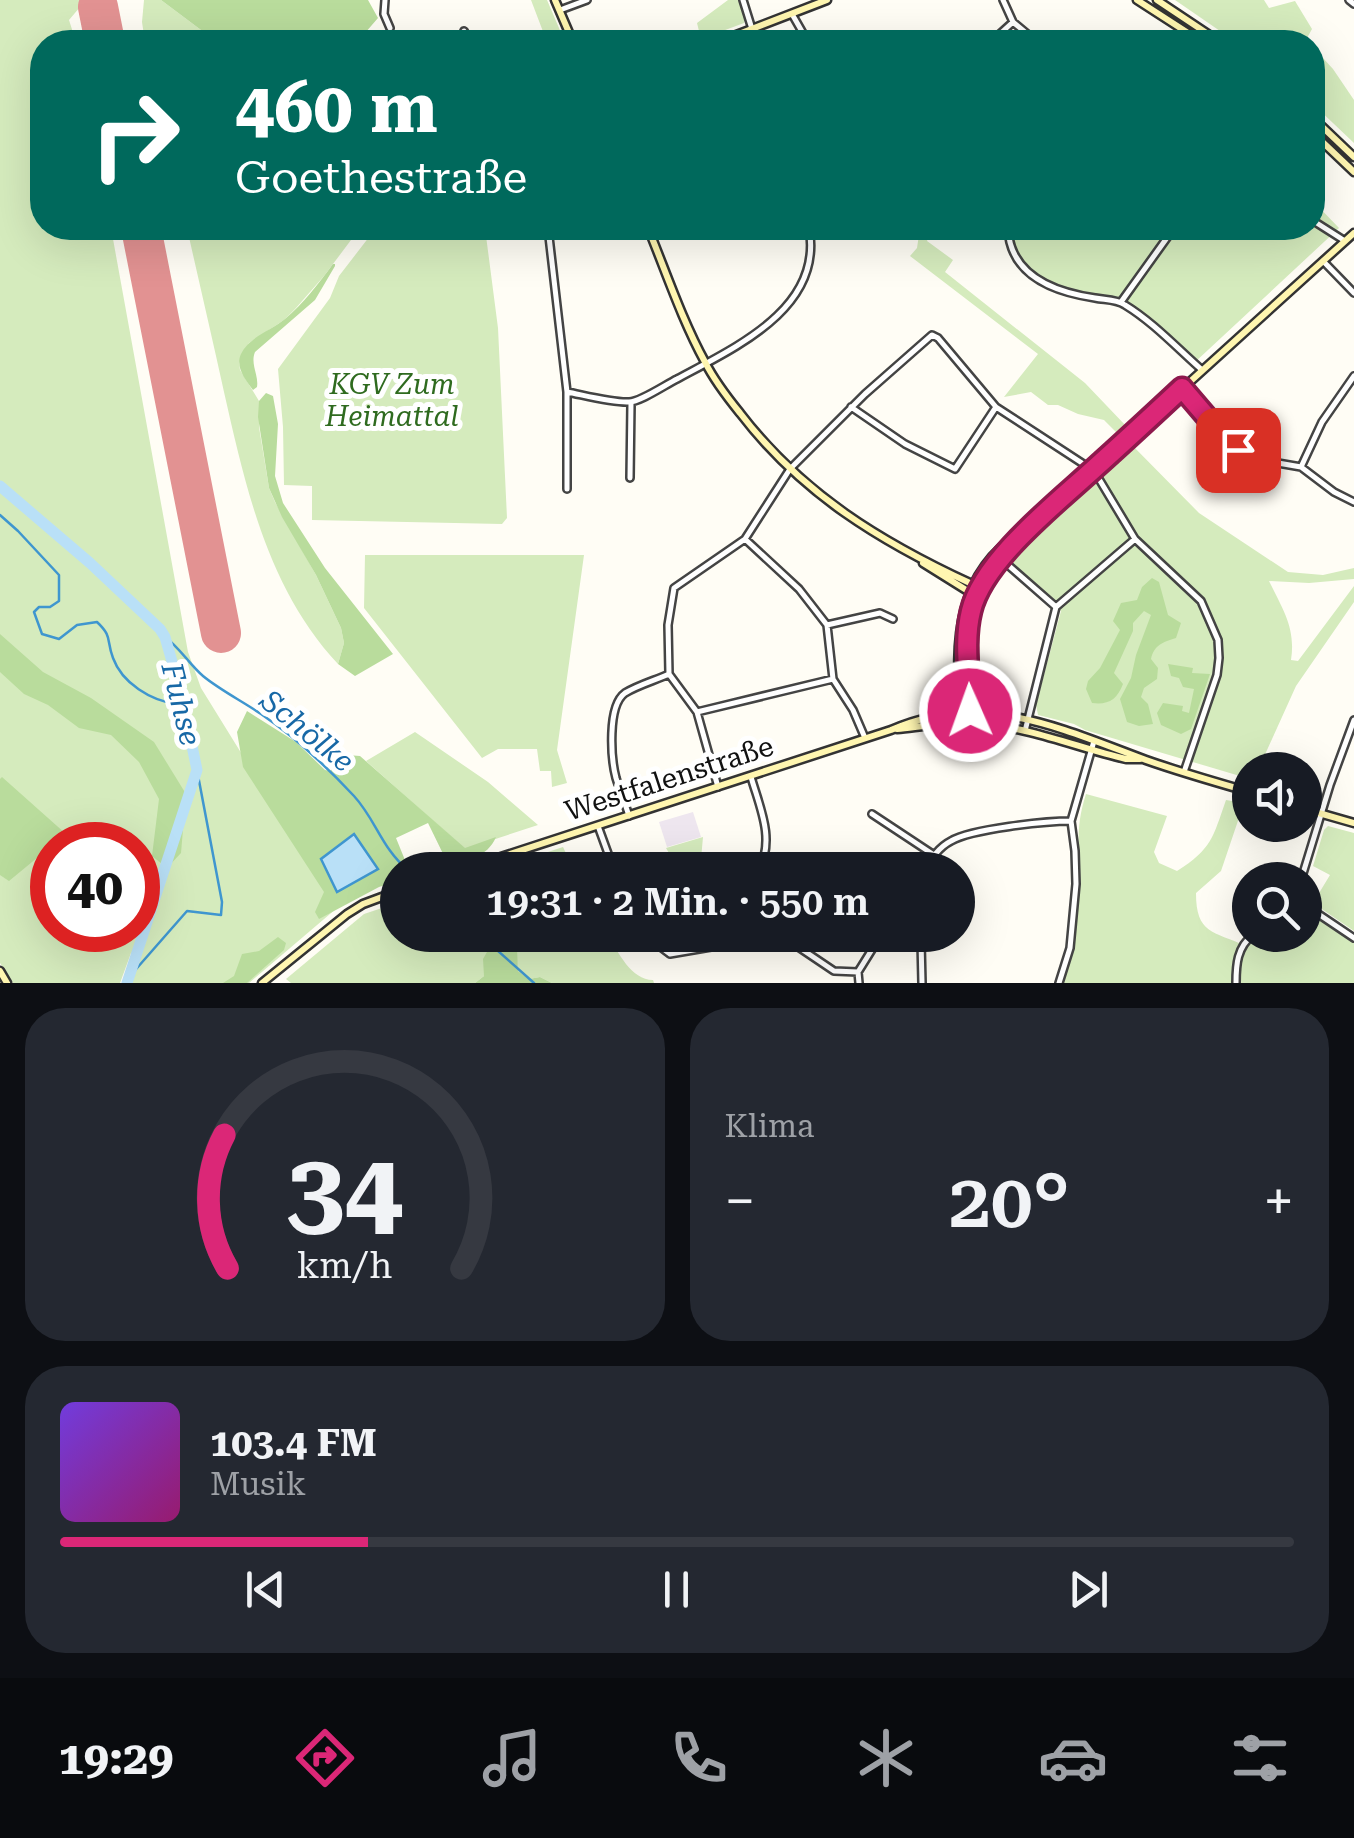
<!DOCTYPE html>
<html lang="de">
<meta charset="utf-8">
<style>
body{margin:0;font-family:"Roboto Serif",serif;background:#242831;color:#f1f3f6;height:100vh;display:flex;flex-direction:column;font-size:38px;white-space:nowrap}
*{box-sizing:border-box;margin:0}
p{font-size:32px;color:#9ea1a6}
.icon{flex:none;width:55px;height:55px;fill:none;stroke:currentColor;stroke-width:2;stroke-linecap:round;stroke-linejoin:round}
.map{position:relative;height:983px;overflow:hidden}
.drawer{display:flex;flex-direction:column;gap:25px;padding:25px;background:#0d0f14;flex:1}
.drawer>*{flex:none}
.guide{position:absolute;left:30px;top:30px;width:1295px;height:210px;border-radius:40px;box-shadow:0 10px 40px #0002;background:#00695c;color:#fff;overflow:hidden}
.controls{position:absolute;left:1232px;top:752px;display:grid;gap:20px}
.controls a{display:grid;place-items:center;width:90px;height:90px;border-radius:50%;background:#171b24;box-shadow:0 10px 40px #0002;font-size:50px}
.speed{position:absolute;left:30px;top:822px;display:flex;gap:20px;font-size:50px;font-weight:700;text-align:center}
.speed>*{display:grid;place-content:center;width:130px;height:130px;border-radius:50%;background:#171b24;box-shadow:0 10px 40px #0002;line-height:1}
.speed .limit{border:15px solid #d22;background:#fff;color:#111}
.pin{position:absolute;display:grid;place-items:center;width:85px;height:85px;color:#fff;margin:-42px;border-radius:20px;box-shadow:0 5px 15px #0006}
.me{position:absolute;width:110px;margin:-55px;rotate:358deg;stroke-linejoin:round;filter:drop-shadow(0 0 8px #0008)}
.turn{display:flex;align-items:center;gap:35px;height:210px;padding:0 40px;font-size:45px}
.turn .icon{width:130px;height:130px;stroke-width:2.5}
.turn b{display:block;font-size:70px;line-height:85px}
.big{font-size:75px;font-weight:600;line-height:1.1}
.drawer .card{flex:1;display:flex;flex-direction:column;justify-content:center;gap:15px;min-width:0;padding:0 35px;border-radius:40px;background:#242831}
.drawer .dial{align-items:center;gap:0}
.dial svg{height:260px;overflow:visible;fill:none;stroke:#363941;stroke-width:7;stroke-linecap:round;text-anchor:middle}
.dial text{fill:#f1f3f6;stroke:none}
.song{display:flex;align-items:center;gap:30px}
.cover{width:120px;height:120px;border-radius:15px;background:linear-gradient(135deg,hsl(260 70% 55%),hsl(320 70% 35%))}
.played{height:10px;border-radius:5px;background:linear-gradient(90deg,#db2777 25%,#363941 25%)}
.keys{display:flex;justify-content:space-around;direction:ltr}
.heat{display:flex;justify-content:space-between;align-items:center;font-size:55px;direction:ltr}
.drawer .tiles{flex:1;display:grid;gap:25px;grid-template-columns:1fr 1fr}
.card:last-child{grid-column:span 2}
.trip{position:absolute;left:380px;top:852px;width:595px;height:100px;border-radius:50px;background:#171b24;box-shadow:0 10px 40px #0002;font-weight:600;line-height:100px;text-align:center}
.dock{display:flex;height:160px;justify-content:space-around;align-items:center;background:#090b0e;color:#9ea1a6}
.dock .icon{width:70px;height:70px}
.dock .current{color:#db2777}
.dock b{font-size:45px;color:#f1f3f6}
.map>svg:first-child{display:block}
.industrial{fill:#eee6ef}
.green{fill:#d5ebbd;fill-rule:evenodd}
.forest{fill:#b9dc9c}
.water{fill:#b9e0f7;stroke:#3f96cf;stroke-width:2.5}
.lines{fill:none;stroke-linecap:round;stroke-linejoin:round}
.stream{stroke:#3f96cf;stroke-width:2.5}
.river{stroke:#b9e0f7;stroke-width:11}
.runway{stroke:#e29292;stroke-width:40}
.street-casing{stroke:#444;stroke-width:10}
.secondary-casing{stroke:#333;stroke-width:11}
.street{stroke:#fff;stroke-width:5}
.secondary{stroke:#fff6b0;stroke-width:6}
.route-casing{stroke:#8e194d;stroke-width:25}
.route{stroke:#db2777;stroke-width:18}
.labels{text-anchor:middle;stroke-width:10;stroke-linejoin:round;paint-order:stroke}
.park-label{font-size:28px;font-style:italic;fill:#2f6b1f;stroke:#fff}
.street-label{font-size:28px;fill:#111;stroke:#fff}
.water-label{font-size:30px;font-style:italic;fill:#1768a6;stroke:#fff}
</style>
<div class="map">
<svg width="1354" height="983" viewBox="0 0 1354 983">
<rect width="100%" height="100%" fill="#fffdf5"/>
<!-- industrial -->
<path class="industrial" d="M693,812L701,837L667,847L659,822Z"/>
<!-- green -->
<path class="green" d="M0,0H86L69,20L76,42H42V228H111L188,652L201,688L337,908L249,983H129L134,976L131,953L120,983H13L0,963ZM113,844L138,845V930H52V845Z
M144,0H161L217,42H145L142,22Z
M531,0H547L565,42H547Z
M728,0H739L745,20L744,23L693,42H673L699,31L697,23Z
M1175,0H1264L1269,8L1295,1L1312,29L1306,40L1308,42H1236Z
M1313,47L1333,69L1354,100V143L1313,104Z
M1313,201L1339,228L1194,363L1121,302L1064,292L1024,271L1013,254L1008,228H1312Z
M187,228H360L324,276L296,308L284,320L249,343L239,363L240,370L259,401V427L269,488L275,502L316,575L341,628L344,643L338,664C268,589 246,489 224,392C212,337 199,282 187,228Z
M376,228H485L498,328L507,518L502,524L312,520V486L284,485L283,427L278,369L330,298L339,276Z
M920,228H931L927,241L953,260L945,272L1085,383L1127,427L1119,435L1104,420L1078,414L1058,405H1048L1031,392L1004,397L1038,354L910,256L917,248Z
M1127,440L1199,513L1288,572L1323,575L1354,568V579L1309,583L1269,581C1283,610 1296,628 1291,660L1298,661L1354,586V602L1296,686L1258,770H1250V779L1085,730L1074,724L1038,715L1036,705L1061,611L1000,558Z
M365,555H584L557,750L567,783L552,787L551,771H540L537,749H498L482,758L364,608Z
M415,732L488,782L538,825L465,849L366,761Z
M1086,794L1167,816L1154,852L1159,863L1177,871C1212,849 1213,837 1226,800L1244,803L1221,871L1196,893C1196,934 1213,931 1246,946L1257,935H1305V909L1354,943V983H1063C1073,947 1079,911 1079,873C1079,841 1076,825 1086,794Z
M1328,826L1354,833V931L1313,903L1330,875L1313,866L1324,830Z
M703,837L700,870H679L666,848Z
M563,847L574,870H540L536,867L525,870H494Z
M397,903L398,935H488L500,946H504L514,935H608C618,952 631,980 653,980L654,983H552L540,977L529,979L518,971L517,961L506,950L495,952L484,976L475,983H291L286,979L364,914Z"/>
<!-- forest -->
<path class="forest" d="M161,0H368L378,18L365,33L368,42H217Z
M333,264H335V266L315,300L255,352C250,364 259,375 257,387L253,390C245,379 235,367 241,354C249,337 272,330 285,319C303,304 319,283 333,264Z
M266,393L273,396L278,424L275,476L283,503L325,568L393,654L355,676L338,664L344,643L341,628L316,575L282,517L269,488L258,417L259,401Z
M1152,578L1159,582L1168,615L1181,623L1176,638C1163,642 1154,645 1151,659L1158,668L1157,679L1144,688L1141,697L1148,704L1153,724L1139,726L1127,722L1120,699L1131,678L1136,655L1151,615L1144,611L1133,623V631L1114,673L1123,684C1117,700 1108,705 1092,703L1086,689L1088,681L1100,668L1120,630L1113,621L1121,603L1137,600L1142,587Z
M0,634L43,672L91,698L154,742L186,794L181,853L167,868L152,856L159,799L139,762L111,735L79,728L48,705L24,694L0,672Z
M1168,664L1193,668L1192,673L1210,674L1191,729L1181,734L1161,725L1157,713L1163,703L1183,706L1182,711L1189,713L1194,689L1183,687L1179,678L1171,676Z
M247,711L296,742L325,770L330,771L347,755L360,756L465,848L496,837C487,858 468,859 449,866L428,823L396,838L409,870H398L397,881L379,887L319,919L315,912L324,892L243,767L237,732Z
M2,777L66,834L9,881L0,875V779Z
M278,937L286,943L284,950L247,983H223L234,976L242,954L259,951Z
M513,945L517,948L518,971L529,979L540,977L552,983H475L484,976L483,959L487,952L506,950Z"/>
<!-- water -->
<path class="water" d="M354,834L378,869L337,892L321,859Z"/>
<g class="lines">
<!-- stream -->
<path class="stream" d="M0,515L18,531L59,575V601L50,607H39L34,612L42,634L59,639L77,625L97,622C113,637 106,640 113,658C122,683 151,701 177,704L186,718
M165,637C180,648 189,664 203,676C220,690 242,701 261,714C295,737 326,766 354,796C376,820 382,849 408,870
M480,935L534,983
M130,976L187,911L221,915L222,902L197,770"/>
<!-- river -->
<path class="river" d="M0,486L90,563L160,629L165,637L181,693L197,770L127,983"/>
<!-- runway -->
<path class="runway" d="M98,7L105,42
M141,228L221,633"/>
<!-- street casing -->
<g class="street-casing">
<path id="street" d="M385,0L384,14L390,28
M743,0L752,29
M1003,0L1013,22L1037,42
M1349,0L1354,4
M560,10L587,0
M792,14L808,42
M464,31L470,42
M991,42L1013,22
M1312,220L1345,241
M548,228L567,392C583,395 613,403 629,402C640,402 665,385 677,379C736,347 824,308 809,228
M1008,228C1010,276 1054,292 1095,298C1105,300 1116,299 1125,305C1153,322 1177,348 1202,370
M1323,261L1354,293
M1121,302L1174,228
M1183,390L1229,443L1249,458L1301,467L1334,492L1354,502
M851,407L905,444L955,469L996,407
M1301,467L1322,422L1354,376
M630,478L631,403
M567,489V392
M745,539L799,589L827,625L833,679L853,710L865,738
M1000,558L1056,607
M827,625L880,613L893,619
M697,712L833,679
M1025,731L1056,607L1135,539
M751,777C760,808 775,839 759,870
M718,787L697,712L669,674L668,625L674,588L745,539L790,469L865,394L932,335L938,338L996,407L1085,465L1096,474L1135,539L1201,601L1218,640L1219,658L1217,675L1184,772
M872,814L934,855
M629,816C625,803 620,791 616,778C611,759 607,706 625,693C638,685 656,680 669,674
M598,826L614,870
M924,870C931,859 939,847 951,841C971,829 1046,821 1071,821
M1301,880L1330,785L1354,720
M1305,905L1354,938
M651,935L658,945L670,954L711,947L722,935
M918,935L921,941L922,983
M785,938L834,971L858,972
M859,983L858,972L881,935
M1059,983L1070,948L1076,884L1075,851L1071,821L1094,741
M1236,983C1236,965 1237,947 1253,935"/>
</g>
<!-- secondary casing -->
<g class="secondary-casing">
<path id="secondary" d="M555,0L573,42
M1137,0L1202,42
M1157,0L1220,42
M718,42L827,0
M1312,117L1354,157
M1312,132L1354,172
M648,228C666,272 682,320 705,362C714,380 727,397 740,413C802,494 881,542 972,584
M923,563L971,593
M961,713C954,640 956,572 1024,530
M967,723C975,702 969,675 968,653C964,590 1001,555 1043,515L1354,233
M897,729C926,726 954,721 983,724C1032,728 1079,748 1126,759H1140
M1305,809L1354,823
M461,870L891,730C981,690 1060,728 1146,760C1180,772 1215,782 1250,792
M0,971L7,983
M262,983L347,914L363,904L398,891"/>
</g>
<!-- street -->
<use href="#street" class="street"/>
<!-- secondary -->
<use href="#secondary" class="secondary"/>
</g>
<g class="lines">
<!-- route casing -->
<g class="route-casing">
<path id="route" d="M970,711C970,678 963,643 971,611C983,560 1058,502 1096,467C1125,441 1153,415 1182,388L1229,443L1238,450"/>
</g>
<!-- route -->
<use href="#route" class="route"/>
</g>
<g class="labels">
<!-- park labels -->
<g class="park-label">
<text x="392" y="394">KGV Zum<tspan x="392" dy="32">Heimattal</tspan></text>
</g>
<!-- street labels -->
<g class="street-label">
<text transform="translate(669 778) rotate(-18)" y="10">Westfalenstraße</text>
</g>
<!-- water labels -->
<g class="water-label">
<text transform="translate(181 704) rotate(76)" y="10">Fuhse</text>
<text transform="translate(307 731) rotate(39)" y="10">Schölke</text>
</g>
</g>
</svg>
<div class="controls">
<a><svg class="icon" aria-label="sound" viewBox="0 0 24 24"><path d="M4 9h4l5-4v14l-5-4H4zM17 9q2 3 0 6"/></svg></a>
<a><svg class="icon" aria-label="search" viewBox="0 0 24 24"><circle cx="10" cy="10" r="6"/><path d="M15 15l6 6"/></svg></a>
</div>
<div class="speed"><div class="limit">40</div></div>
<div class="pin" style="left:1238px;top:450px;background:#d93025"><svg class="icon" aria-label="arrive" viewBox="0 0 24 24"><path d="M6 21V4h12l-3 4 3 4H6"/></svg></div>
<svg class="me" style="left:970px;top:711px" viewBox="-20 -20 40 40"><circle r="17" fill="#db2777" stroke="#fff" stroke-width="3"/><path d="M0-11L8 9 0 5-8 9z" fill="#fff"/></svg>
<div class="trip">19:31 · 2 Min. · 550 m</div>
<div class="guide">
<div class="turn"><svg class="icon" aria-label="right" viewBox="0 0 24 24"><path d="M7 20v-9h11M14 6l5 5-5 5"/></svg><div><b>460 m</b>Goethestraße</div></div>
</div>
</div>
<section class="drawer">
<div class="tiles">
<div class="card dial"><svg viewBox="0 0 100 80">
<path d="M14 69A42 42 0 1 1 86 69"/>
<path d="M14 69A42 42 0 0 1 13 28" stroke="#db2777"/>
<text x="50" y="56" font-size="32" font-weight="700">34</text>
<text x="50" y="72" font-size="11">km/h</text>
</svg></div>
<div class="card"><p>Klima</p>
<div class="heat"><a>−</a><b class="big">20°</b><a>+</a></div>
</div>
<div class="card">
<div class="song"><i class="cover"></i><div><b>103.4 FM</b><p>Musik</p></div></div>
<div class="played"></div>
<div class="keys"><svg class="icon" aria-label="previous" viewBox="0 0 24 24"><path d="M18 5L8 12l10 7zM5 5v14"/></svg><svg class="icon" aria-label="pause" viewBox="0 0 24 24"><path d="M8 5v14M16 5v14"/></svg><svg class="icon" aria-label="next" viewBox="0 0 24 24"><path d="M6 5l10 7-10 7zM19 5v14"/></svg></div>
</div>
</div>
</section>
<nav class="dock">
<b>19:29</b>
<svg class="icon current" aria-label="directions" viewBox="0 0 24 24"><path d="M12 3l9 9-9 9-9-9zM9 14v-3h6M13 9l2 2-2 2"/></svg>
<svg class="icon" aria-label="music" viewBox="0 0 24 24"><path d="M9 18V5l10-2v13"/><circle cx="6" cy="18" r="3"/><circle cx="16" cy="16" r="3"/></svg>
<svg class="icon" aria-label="phone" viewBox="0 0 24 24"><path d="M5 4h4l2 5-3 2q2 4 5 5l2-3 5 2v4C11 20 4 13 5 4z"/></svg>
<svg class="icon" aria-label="climate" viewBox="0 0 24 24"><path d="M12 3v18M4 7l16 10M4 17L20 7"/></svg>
<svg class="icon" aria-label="car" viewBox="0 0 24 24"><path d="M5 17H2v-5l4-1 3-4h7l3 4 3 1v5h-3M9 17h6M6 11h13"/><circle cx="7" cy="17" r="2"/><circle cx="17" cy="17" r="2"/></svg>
<svg class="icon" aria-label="filters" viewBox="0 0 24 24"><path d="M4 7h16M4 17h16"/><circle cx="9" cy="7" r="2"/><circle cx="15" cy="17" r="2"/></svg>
</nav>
